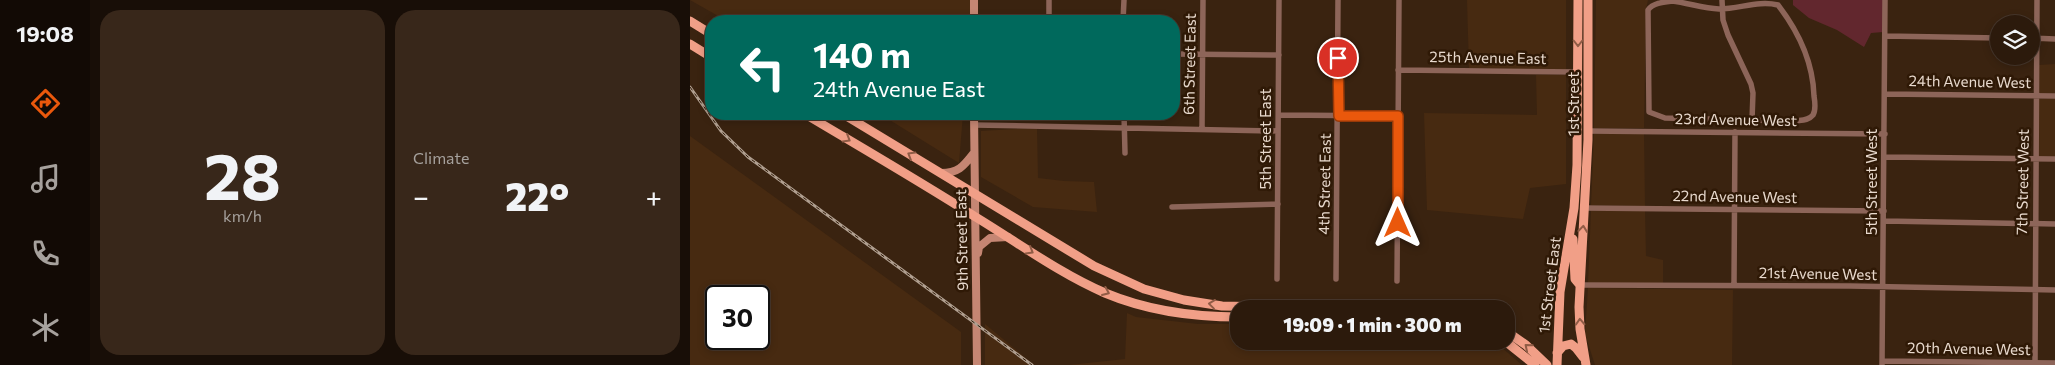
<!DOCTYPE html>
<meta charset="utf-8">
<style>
body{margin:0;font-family:Commissioner,sans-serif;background:#38271a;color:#f1f3f6;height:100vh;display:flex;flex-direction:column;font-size:19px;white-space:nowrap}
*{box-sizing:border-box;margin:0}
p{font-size:16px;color:#a6a19d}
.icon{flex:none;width:28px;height:28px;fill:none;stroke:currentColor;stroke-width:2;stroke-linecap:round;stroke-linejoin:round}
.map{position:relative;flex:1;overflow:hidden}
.details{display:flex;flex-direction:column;gap:10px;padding:10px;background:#180e07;width:600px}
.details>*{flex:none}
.banner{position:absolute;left:15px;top:15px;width:475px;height:105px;border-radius:20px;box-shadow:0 2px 8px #0003,0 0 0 1px #48382d;background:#00695c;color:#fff;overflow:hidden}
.buttons{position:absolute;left:1300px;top:15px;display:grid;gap:10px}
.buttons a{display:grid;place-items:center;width:50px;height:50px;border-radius:50%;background:#2c1a0c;box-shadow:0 2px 8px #0003,0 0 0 1px #48382d;font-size:25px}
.speed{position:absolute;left:15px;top:285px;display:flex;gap:10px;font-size:25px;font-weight:700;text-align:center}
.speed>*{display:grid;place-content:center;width:65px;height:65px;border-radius:50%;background:#2c1a0c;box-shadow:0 2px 8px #0003,0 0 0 1px #48382d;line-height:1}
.speed .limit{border:2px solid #111;border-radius:8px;background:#fff;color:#111}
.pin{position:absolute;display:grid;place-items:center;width:42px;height:42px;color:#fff;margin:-21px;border:2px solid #fff;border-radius:50%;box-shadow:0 1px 5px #0007}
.me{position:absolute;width:55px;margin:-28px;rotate:0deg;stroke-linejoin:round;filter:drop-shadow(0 0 4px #0008)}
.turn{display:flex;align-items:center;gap:18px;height:105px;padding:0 25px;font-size:22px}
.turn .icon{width:65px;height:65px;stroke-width:2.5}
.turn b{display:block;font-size:35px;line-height:42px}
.big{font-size:38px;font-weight:800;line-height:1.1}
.details .widget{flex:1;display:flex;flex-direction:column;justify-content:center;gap:8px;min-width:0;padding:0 18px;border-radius:20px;background:#38271a}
.details .dial{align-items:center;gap:0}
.dial b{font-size:65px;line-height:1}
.heat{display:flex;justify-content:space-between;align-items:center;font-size:28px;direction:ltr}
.details .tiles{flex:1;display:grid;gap:10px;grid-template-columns:repeat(2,1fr)}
.trip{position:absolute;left:540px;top:300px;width:285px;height:50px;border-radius:20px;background:#2c1a0c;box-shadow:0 2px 8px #0003,0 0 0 1px #48382d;font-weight:800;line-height:50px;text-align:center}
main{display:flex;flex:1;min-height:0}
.menu{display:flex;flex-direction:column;width:90px;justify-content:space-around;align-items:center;background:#120a05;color:#a6a19d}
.menu .icon{width:35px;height:35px}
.menu .active{color:#ea580c}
.menu b{font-size:22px;color:#f1f3f6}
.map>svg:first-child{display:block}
.built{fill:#472a11;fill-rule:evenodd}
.green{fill:#62272e}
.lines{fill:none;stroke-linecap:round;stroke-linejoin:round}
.street{stroke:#8d6559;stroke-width:5.5}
.secondary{stroke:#c58673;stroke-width:8}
.primary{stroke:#f19f87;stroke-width:9}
.rail-casing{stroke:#b09f90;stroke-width:3}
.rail{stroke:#2f1906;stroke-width:1;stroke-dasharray:4;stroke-linecap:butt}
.oneway{stroke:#905c46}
.route-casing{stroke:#983908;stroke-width:12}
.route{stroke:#ea580c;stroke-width:9}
.labels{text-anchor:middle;stroke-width:5;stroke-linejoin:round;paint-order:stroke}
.street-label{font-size:15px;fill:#e8d9cd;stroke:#2f1906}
</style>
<main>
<nav class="menu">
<b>19:08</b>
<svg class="icon active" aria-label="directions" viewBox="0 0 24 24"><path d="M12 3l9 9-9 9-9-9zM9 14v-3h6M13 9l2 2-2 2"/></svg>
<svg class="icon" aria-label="music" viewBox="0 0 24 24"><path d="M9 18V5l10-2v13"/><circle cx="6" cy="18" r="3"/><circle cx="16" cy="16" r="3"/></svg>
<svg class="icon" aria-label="phone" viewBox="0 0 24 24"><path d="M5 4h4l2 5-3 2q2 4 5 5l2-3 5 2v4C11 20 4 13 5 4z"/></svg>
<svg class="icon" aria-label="climate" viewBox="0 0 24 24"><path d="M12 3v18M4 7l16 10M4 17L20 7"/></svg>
</nav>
<section class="details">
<div class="tiles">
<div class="widget dial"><b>28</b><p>km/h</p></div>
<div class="widget"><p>Climate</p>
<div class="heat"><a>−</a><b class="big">22°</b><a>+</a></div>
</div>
</div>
</section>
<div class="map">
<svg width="1365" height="365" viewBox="0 0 1365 365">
<rect width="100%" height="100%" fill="#3a2310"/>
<!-- built -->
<path class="built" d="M0,0H281V21H37Z
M777,0H876V70L779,68Z
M906,0H958L956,9L954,128H904Z
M1365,64V93H1349V65Z
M846,75H876V184L840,188L833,219L737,210L734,113L847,115Z
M1349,99H1365V156H1348Z
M190,114H273L269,163Z
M325,129H347L348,178L374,181L404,182L407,212L343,207L291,177V131Z
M904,134H954L955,206L901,205Z
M0,136L271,332V365H0ZM26,296H69V339H26Z
M901,211H955L956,256L973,260V283H898Z
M898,288L1043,290L1042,365H905L895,334Z
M437,313L446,317L508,324H549V341H804L832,365H379L435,359Z
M295,324L344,365H295Z"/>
<!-- green -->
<path class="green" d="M1103,0H1193V32L1181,33L1174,47L1147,30L1119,18L1103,5Z"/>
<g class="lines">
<!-- street -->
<path class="street" d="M359,0V21
M1032,0L1033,20L1038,35L1061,84L1063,93L1062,120
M982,1C998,3 1013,8 1029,9C1050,9 1068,0 1088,5C1108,31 1123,63 1124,96C1125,102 1126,110 1123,115C1118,121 1111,120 1105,121L975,118L959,112L958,10C963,3 974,2 982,1Z
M433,21L434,0
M1195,36L1309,38
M1341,38L1365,39
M484,54L589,55
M708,70L888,72
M1195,94L1365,96
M434,114L435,153
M589,115L708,116
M284,125L588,131
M512,129L513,0
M898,131L1195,134
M1195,157L1365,159
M482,207L588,204
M895,208L1194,211
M1194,221L1365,224
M587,279L589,0
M646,279L648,0
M707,281L709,0
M890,285L1160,286L1365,290
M1044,285L1045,132
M1192,361L1365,363
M1192,365L1195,0
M1345,365L1347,0"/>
<!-- secondary -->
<path class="secondary" d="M284,21V0
M284,114L287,365
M251,173C268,173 273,167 283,154
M288,253L289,247L300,238L318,237"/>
<!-- primary -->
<path class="primary" d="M0,21L21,34
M0,44L21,57
M115,114C172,148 229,181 284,216C327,242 369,273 415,293C458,311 503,317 549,317
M153,114L404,266L454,289L494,300L532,306L675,309
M883,239L885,279L890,285
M816,331L836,345L857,365
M815,341L845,365
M867,353L873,346L881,344L886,348L893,357
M867,365L870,292L884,208L887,165L888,0
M896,365L890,329L889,307L898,140V0"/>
<!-- rail casing -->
<g class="rail-casing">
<path id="rail" d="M0,87L31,131L58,157L342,365"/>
</g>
<!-- rail -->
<use href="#rail" class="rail"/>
</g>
<!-- one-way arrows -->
<defs><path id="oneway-chevron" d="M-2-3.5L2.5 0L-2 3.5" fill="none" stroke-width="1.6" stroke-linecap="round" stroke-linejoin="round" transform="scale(1.25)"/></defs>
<g class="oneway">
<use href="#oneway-chevron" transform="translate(888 43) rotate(90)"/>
<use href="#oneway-chevron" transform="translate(157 139) rotate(31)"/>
<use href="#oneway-chevron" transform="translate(221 155) rotate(-149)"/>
<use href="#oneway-chevron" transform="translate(893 229) rotate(-84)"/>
<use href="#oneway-chevron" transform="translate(340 251) rotate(31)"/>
<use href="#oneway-chevron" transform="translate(416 292) rotate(23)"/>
<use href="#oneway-chevron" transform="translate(522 304) rotate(-173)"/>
<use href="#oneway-chevron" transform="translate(890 322) rotate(-93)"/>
<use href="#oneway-chevron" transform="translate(838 347) rotate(-140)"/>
</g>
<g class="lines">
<!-- route casing -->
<g class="route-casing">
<path id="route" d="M648,58L649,116H708V223"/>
</g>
<!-- route -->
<use href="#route" class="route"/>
</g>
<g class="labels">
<!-- street labels -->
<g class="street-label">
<text transform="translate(798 58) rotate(1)" y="5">25th Avenue East</text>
<text transform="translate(500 64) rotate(-89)" y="5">6th Street East</text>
<text transform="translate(1280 82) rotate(1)" y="5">24th Avenue West</text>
<text transform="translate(884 104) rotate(-90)" y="5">1st Street</text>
<text transform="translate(1046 120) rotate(1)" y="5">23rd Avenue West</text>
<text transform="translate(576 139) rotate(-90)" y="5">5th Street East</text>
<text transform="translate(1182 182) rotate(-90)" y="5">5th Street West</text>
<text transform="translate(1333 182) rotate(-89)" y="5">7th Street West</text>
<text transform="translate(635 184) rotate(-89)" y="5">4th Street East</text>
<text transform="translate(1045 197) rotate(1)" y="5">22nd Avenue West</text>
<text transform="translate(272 240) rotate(-91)" y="5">9th Street East</text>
<text transform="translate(1128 274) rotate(1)" y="5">21st Avenue West</text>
<text transform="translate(860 285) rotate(-83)" y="5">1st Street East</text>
<text transform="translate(1279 349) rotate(1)" y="5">20th Avenue West</text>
</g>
</g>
</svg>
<div class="buttons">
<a><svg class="icon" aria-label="layers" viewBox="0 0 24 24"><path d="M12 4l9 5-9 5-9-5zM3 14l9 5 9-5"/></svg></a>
</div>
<div class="speed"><div class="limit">30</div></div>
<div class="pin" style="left:648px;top:58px;background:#d93025"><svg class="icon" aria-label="arrive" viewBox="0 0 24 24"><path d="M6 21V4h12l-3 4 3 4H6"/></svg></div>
<svg class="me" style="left:708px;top:223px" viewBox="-20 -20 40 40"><path d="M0-17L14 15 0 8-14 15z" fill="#ea580c" stroke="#fff" stroke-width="4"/></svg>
<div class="trip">19:09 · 1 min · 300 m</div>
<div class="banner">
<div class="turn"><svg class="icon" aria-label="left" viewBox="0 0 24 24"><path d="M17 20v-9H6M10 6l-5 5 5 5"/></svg><div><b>140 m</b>24th Avenue East</div></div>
</div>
</div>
</main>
